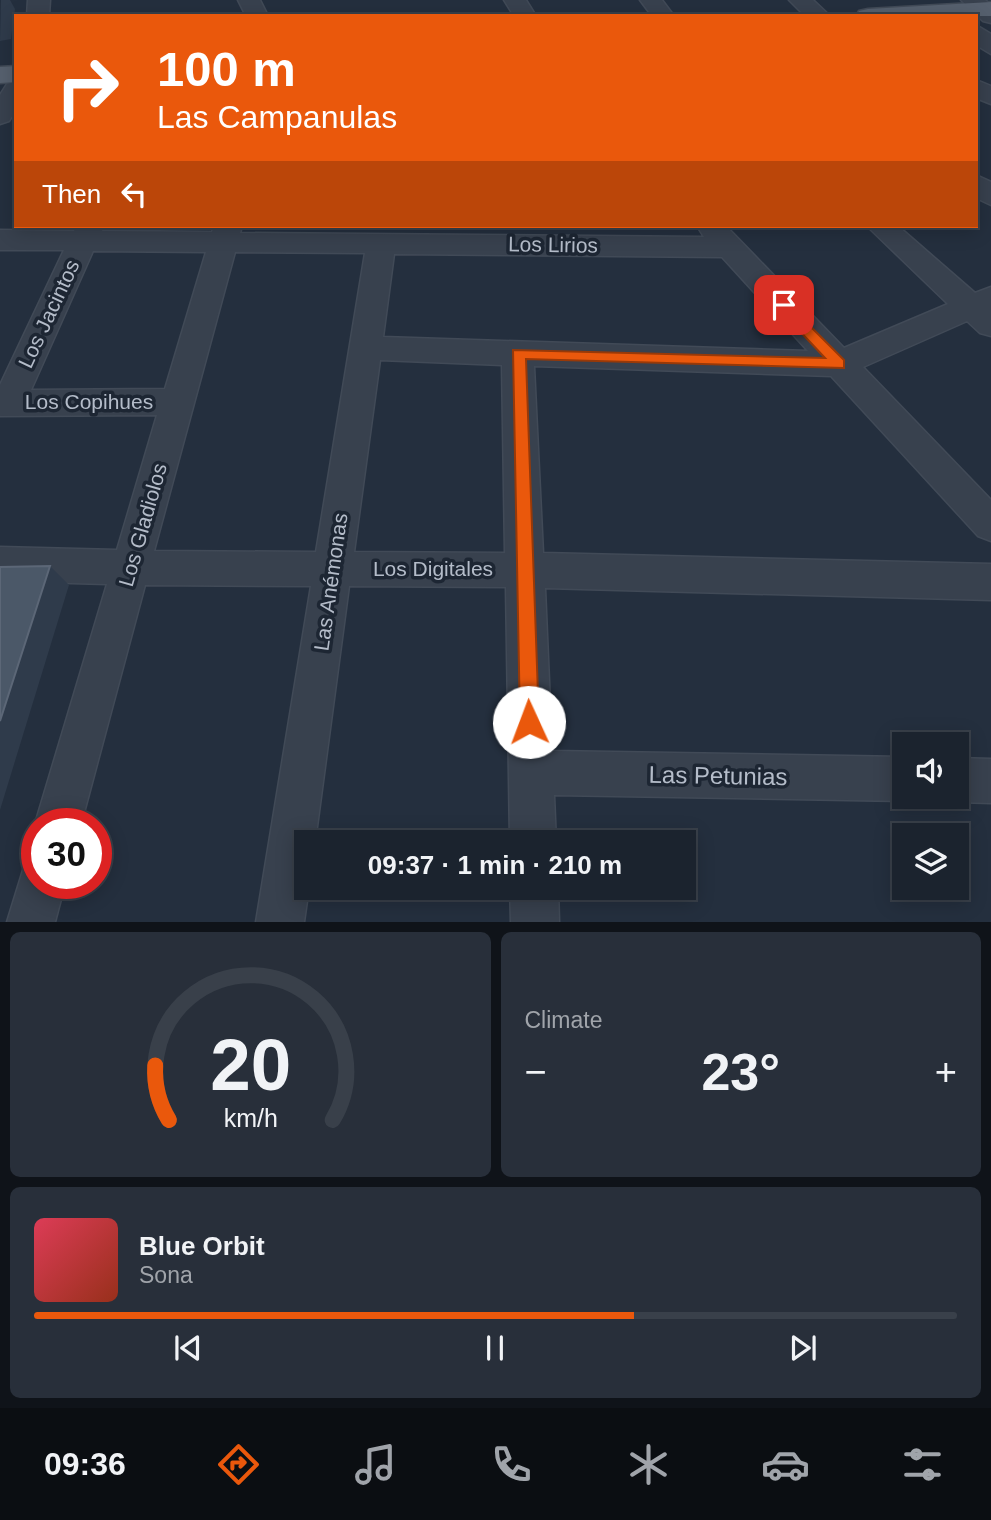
<!DOCTYPE html>
<meta charset="utf-8">
<style>
body{margin:0;font-family:Arial,sans-serif;background:#282f3a;color:#f1f3f6;height:100vh;display:flex;flex-direction:column;font-size:26px;white-space:nowrap}
*{box-sizing:border-box;margin:0}
p{font-size:23px;color:#a0a4aa}
.icon{flex:none;width:38px;height:38px;fill:none;stroke:currentColor;stroke-width:2;stroke-linecap:round;stroke-linejoin:round}
.map{position:relative;height:922px;overflow:hidden}
.sheet{display:flex;flex-direction:column;gap:10px;padding:10px;background:#0f1319;flex:1}
.sheet>*{flex:none}
.top-card{position:absolute;left:14px;top:14px;width:964px;height:214px;border-radius:0px;box-shadow:0 4px 18px #0003,0 0 0 2px #39404a;background:#ea580c;color:#fff;overflow:hidden}
.buttons{position:absolute;left:892px;top:732px;display:grid;gap:14px}
.buttons a{display:grid;place-items:center;width:77px;height:77px;border-radius:0px;background:#1b232e;box-shadow:0 4px 18px #0003,0 0 0 2px #39404a;font-size:35px}
.speed{position:absolute;left:21px;top:808px;display:flex;gap:14px;font-size:35px;font-weight:700;text-align:center}
.speed>*{display:grid;place-content:center;width:91px;height:91px;border-radius:50%;background:#1b232e;box-shadow:0 4px 18px #0003,0 0 0 2px #39404a;line-height:1}
.speed .limit{border:10px solid #d22;background:#fff;color:#111}
.pin{position:absolute;display:grid;place-items:center;width:60px;height:60px;color:#fff;margin:-30px;border-radius:14px;box-shadow:0 4px 10px #0006}
.me{position:absolute;width:77px;margin:-38px;rotate:358deg;stroke-linejoin:round;filter:drop-shadow(0 0 5px #0008)}
.turn{display:flex;align-items:center;gap:24px;height:147px;padding:0 28px;font-size:32px}
.turn .icon{width:91px;height:91px;stroke-width:2.5}
.turn b{display:block;font-size:49px;line-height:60px}
.then{display:flex;align-items:center;height:66px;padding:0 28px;background:#0003;gap:14px;font-size:26px}
.big{font-size:52px;font-weight:600;line-height:1.1}
.sheet .card{flex:1;display:flex;flex-direction:column;justify-content:center;gap:10px;min-width:0;padding:0 24px;border-radius:10px;background:#282f3a}
.sheet .dial{align-items:center;gap:0}
.dial svg{height:182px;overflow:visible;fill:none;stroke:#39404a;stroke-width:7;stroke-linecap:round;text-anchor:middle}
.dial text{fill:#f1f3f6;stroke:none}
.song{display:flex;align-items:center;gap:21px}
.cover{width:84px;height:84px;border-radius:10px;background:linear-gradient(135deg,hsl(350 70% 55%),hsl(10 70% 35%))}
.played{height:7px;border-radius:4px;background:linear-gradient(90deg,#ea580c 65%,#39404a 65%)}
.keys{display:flex;justify-content:space-around;direction:ltr}
.heat{display:flex;justify-content:space-between;align-items:center;font-size:38px;direction:ltr}
.sheet .tiles{flex:1;display:grid;gap:10px;grid-template-columns:1fr 1fr}
.card:last-child{grid-column:span 2}
.trip{position:absolute;left:294px;top:830px;width:402px;height:70px;border-radius:0px;background:#1b232e;box-shadow:0 4px 18px #0003,0 0 0 2px #39404a;font-weight:600;line-height:70px;text-align:center}
.tab-bar{display:flex;height:112px;justify-content:space-around;align-items:center;background:#0b0e12;color:#a0a4aa}
.tab-bar .icon{width:49px;height:49px}
.tab-bar .selected{color:#ea580c}
.tab-bar b{font-size:32px;color:#f1f3f6}
.map>svg:first-child{display:block}
.lines{fill:none;stroke-linecap:round;stroke-linejoin:round}
.minor-casing{stroke:#414a57;stroke-width:3}
.major-casing{stroke:#414a57;stroke-width:3}
.minor{fill:#38414e;fill-rule:evenodd}
.major{fill:#56606e;fill-rule:evenodd}
.shaded-wall{fill:#2f3b4b}
.building{fill:#4b5868;stroke:#5c6777;stroke-width:2}
.route{fill:#ea580c;stroke:#983908;stroke-width:2}
.labels{text-anchor:middle;stroke-width:7;stroke-linejoin:round;paint-order:stroke}
.street-label{font-size:21px;fill:#b4bcc9;stroke:#1d2633}
.near-street-label{font-size:24px;fill:#b4bcc9;stroke:#1d2633}
</style>
<div class="map">
<svg width="991" height="922" viewBox="0 0 991 922">
<rect width="100%" height="100%" fill="#242f3e"/>
<g class="lines">
<!-- minor casing -->
<g class="minor-casing">
<path id="minor" d="M28,0H50L49,16H27Z
M238,0H260L268,16H246Z
M504,0H526L536,16H514Z
M640,0H662L674,16H652Z
M789,0H813L830,16H805Z
M961,0H985L991,5V23L983,21Z
M976,25L991,34V54L976,45Z
M976,80L991,86V104L976,98Z
M16,82V110L9,121L0,124V95L7,84Z
M976,175L991,182V205L976,198Z
M76,226H104L102,231L212,232L214,226H242L240,233L704,237L699,229L701,226H726L844,348L948,304L867,226H898L975,293L991,287V336L980,333L967,321L863,367L991,500V541L978,536L831,376L534,366L543,553L991,564V600L545,588L552,751L905,757V796H917L905,801L554,795L556,842H510L506,587L349,586L315,842H306V887H309L304,922H256L311,586L145,585L81,824H37V828L35,824L107,584L0,581V547L117,550L157,415L0,416V385L64,250H0V230L74,231ZM93,251L206,252L165,389L31,390ZM235,252L365,253L316,552L154,551ZM394,254L722,257L808,351L383,337ZM380,360L502,365L505,553L354,552Z
M957,758L991,759V803L957,802L943,796H957Z
M37,862V884H65L55,922H7L24,867Z
M510,887H558L559,922H511Z"/>
</g>
<!-- major casing -->
<g class="major-casing">
<path id="major" d="M991,2V16H856L859,11L868,9Z
M16,66V82L0,83V67Z"/>
</g>
<!-- minor -->
<use href="#minor" class="minor"/>
<!-- major -->
<use href="#major" class="major"/>
</g>
<!-- shaded-wall -->
<path class="shaded-wall" d="M1,0H10L15,9L11,39L0,41Z
M50,566L69,585L0,810V721Z"/>
<!-- building -->
<path class="building" d="M50,566L0,721V567Z"/>
<!-- route -->
<path class="route" d="M784,300L844,360V368L526,359L539,722L536,729L529,732L522,729L520,722L513,350L825,358L779,309V302Z"/>
<g class="labels">
<!-- street labels -->
<g class="street-label">
<text transform="translate(553 245) rotate(1)" y="7">Los Lirios</text>
<text transform="translate(49 314) rotate(-65)" y="7">Los Jacintos</text>
<text x="89" y="409">Los Copihues</text>
<text transform="translate(143 525) rotate(-74)" y="7">Los Gladiolos</text>
<text x="433" y="576">Los Digitales</text>
<text transform="translate(331 582) rotate(-82)" y="7">Las Anémonas</text>
</g>
<!-- near-street labels -->
<g class="near-street-label">
<text transform="translate(718 776) rotate(1)" y="8">Las Petunias</text>
</g>
</g>
</svg>
<div class="buttons">
<a><svg class="icon" aria-label="sound" viewBox="0 0 24 24"><path d="M4 9h4l5-4v14l-5-4H4zM17 9q2 3 0 6"/></svg></a>
<a><svg class="icon" aria-label="layers" viewBox="0 0 24 24"><path d="M12 4l9 5-9 5-9-5zM3 14l9 5 9-5"/></svg></a>
</div>
<div class="speed"><div class="limit">30</div></div>
<div class="pin" style="left:784px;top:305px;background:#d93025"><svg class="icon" aria-label="arrive" viewBox="0 0 24 24"><path d="M6 21V4h12l-3 4 3 4H6"/></svg></div>
<svg class="me" style="left:529px;top:722px" viewBox="-20 -20 40 40"><circle r="19" fill="#fff"/><path d="M0-13L10 11 0 6-10 11z" fill="#ea580c"/></svg>
<div class="trip">09:37 · 1 min · 210 m</div>
<div class="top-card">
<div class="turn"><svg class="icon" aria-label="right" viewBox="0 0 24 24"><path d="M7 20v-9h11M14 6l5 5-5 5"/></svg><div><b>100 m</b>Las Campanulas</div></div>
<div class="then">Then<svg class="icon" aria-label="left" viewBox="0 0 24 24"><path d="M17 20v-9H6M10 6l-5 5 5 5"/></svg></div>
</div>
</div>
<section class="sheet">
<div class="tiles">
<div class="card dial"><svg viewBox="0 0 100 80">
<path d="M14 69A42 42 0 1 1 86 69"/>
<path d="M14 69A42 42 0 0 1 8 45" stroke="#ea580c"/>
<text x="50" y="56" font-size="32" font-weight="700">20</text>
<text x="50" y="72" font-size="11">km/h</text>
</svg></div>
<div class="card"><p>Climate</p>
<div class="heat"><a>−</a><b class="big">23°</b><a>+</a></div>
</div>
<div class="card">
<div class="song"><i class="cover"></i><div><b>Blue Orbit</b><p>Sona</p></div></div>
<div class="played"></div>
<div class="keys"><svg class="icon" aria-label="previous" viewBox="0 0 24 24"><path d="M18 5L8 12l10 7zM5 5v14"/></svg><svg class="icon" aria-label="pause" viewBox="0 0 24 24"><path d="M8 5v14M16 5v14"/></svg><svg class="icon" aria-label="next" viewBox="0 0 24 24"><path d="M6 5l10 7-10 7zM19 5v14"/></svg></div>
</div>
</div>
</section>
<nav class="tab-bar">
<b>09:36</b>
<svg class="icon selected" aria-label="directions" viewBox="0 0 24 24"><path d="M12 3l9 9-9 9-9-9zM9 14v-3h6M13 9l2 2-2 2"/></svg>
<svg class="icon" aria-label="music" viewBox="0 0 24 24"><path d="M9 18V5l10-2v13"/><circle cx="6" cy="18" r="3"/><circle cx="16" cy="16" r="3"/></svg>
<svg class="icon" aria-label="phone" viewBox="0 0 24 24"><path d="M5 4h4l2 5-3 2q2 4 5 5l2-3 5 2v4C11 20 4 13 5 4z"/></svg>
<svg class="icon" aria-label="climate" viewBox="0 0 24 24"><path d="M12 3v18M4 7l16 10M4 17L20 7"/></svg>
<svg class="icon" aria-label="car" viewBox="0 0 24 24"><path d="M5 17H2v-5l4-1 3-4h7l3 4 3 1v5h-3M9 17h6M6 11h13"/><circle cx="7" cy="17" r="2"/><circle cx="17" cy="17" r="2"/></svg>
<svg class="icon" aria-label="filters" viewBox="0 0 24 24"><path d="M4 7h16M4 17h16"/><circle cx="9" cy="7" r="2"/><circle cx="15" cy="17" r="2"/></svg>
</nav>
